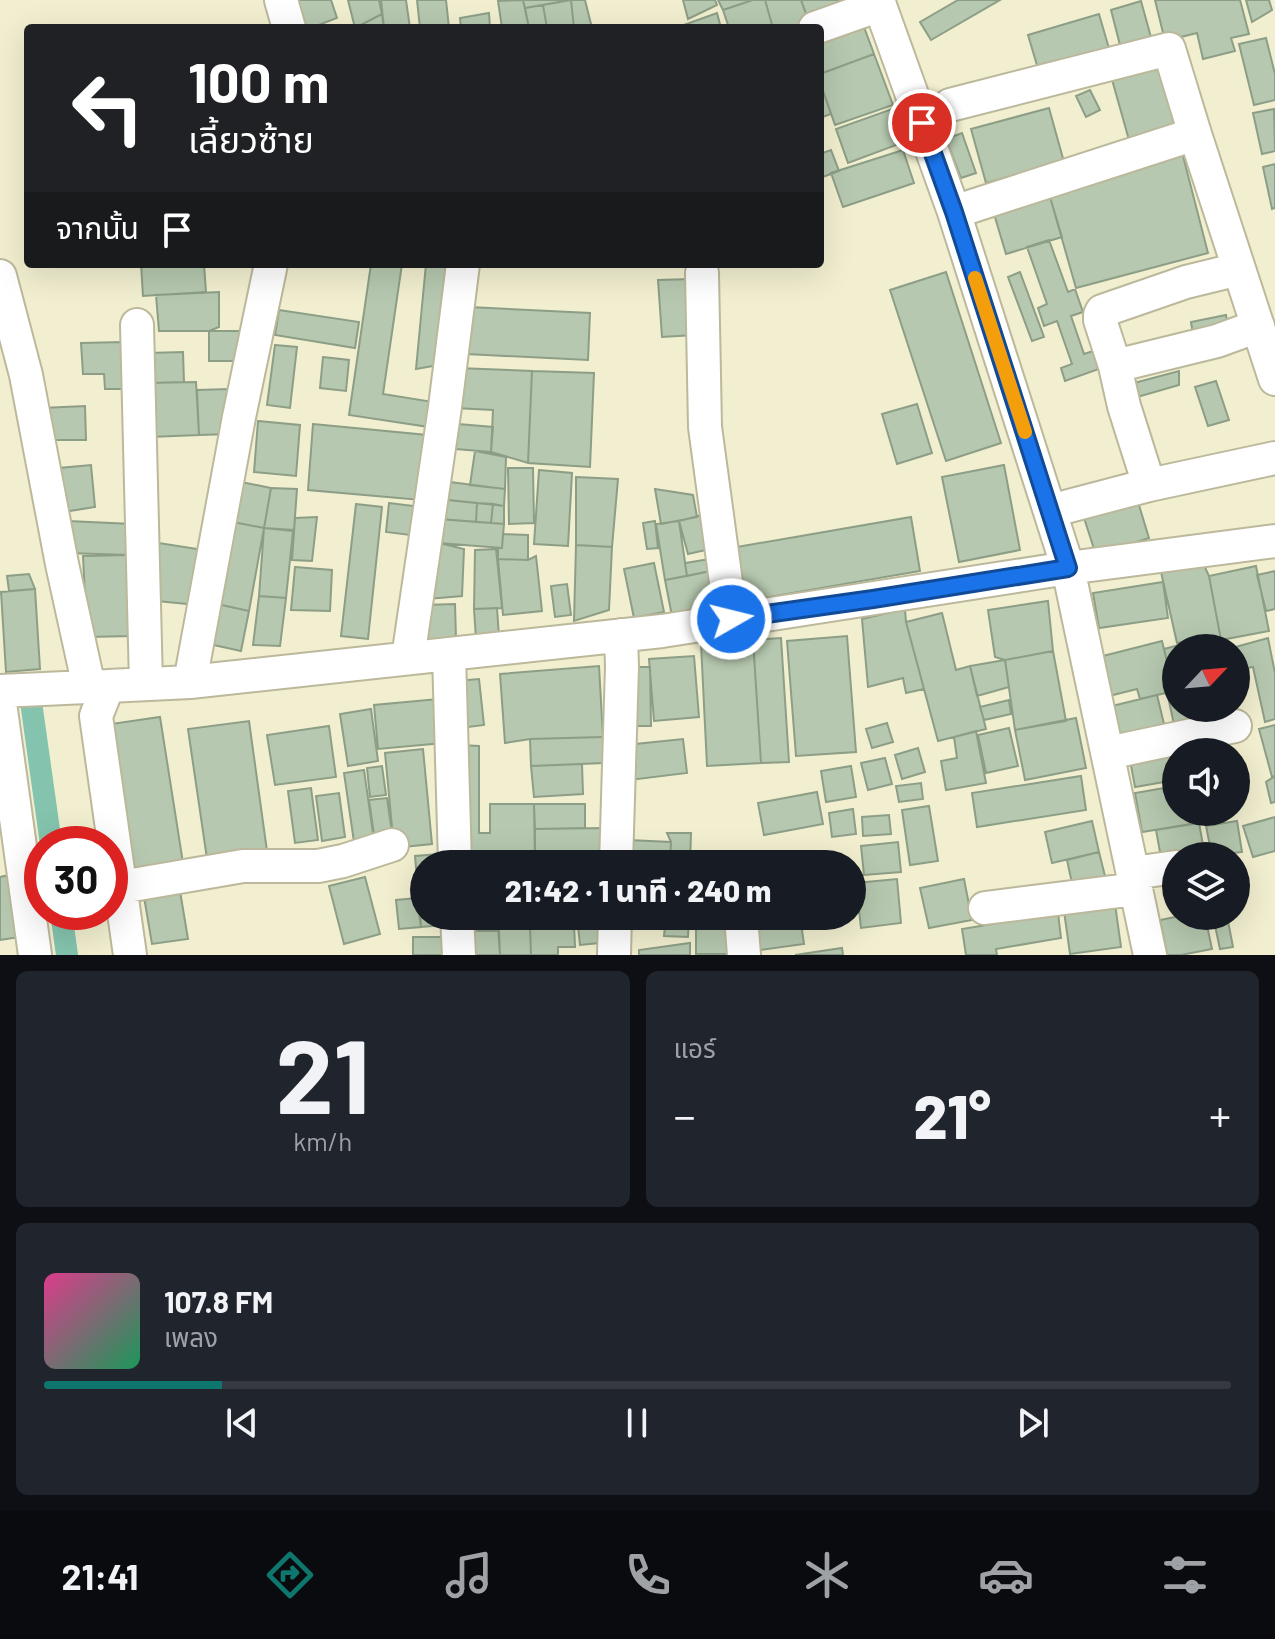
<!DOCTYPE html>
<html lang="th">
<meta charset="utf-8">
<style>
body{margin:0;font-family:Barlow,"Noto Sans Thai",sans-serif;background:#20242c;color:#f1f3f6;height:100vh;display:flex;flex-direction:column;font-size:30px;white-space:nowrap}
*{box-sizing:border-box;margin:0}
p{font-size:26px;color:#9ea1a6}
.icon{flex:none;width:44px;height:44px;fill:none;stroke:currentColor;stroke-width:2;stroke-linecap:round;stroke-linejoin:round}
.map{position:relative;height:955px;overflow:hidden}
.details{display:flex;flex-direction:column;gap:16px;padding:16px;background:#0d0f14;flex:1}
.details>*{flex:none}
.guide{position:absolute;left:24px;top:24px;width:800px;height:244px;border-radius:8px;box-shadow:0 8px 32px #0002;background:#202124;color:#fff;overflow:hidden}
.needle{width:52px;rotate:64deg}
.buttons{position:absolute;left:1162px;top:634px;display:grid;gap:16px}
.buttons a{display:grid;place-items:center;width:88px;height:88px;border-radius:50%;background:#171b24;box-shadow:0 8px 32px #0002;font-size:40px}
.speed{position:absolute;left:24px;top:826px;display:flex;gap:16px;font-size:40px;font-weight:700;text-align:center}
.speed>*{display:grid;place-content:center;width:104px;height:104px;border-radius:50%;background:#171b24;box-shadow:0 8px 32px #0002;line-height:1}
.speed .limit{border:12px solid #d22;background:#fff;color:#111}
.pin{position:absolute;display:grid;place-items:center;width:68px;height:68px;color:#fff;margin:-34px;border:4px solid #fff;border-radius:50%;box-shadow:0 2px 8px #0007}
.me{position:absolute;width:88px;margin:-44px;rotate:82deg;stroke-linejoin:round;filter:drop-shadow(0 0 6px #0008)}
.turn{display:flex;align-items:center;gap:28px;height:168px;padding:0 32px;font-size:36px}
.turn .icon{width:104px;height:104px;stroke-width:2.5}
.turn b{display:block;font-size:56px;line-height:68px}
.then{display:flex;align-items:center;height:76px;padding:0 32px;background:#0003;gap:16px;font-size:30px}
.big{font-size:60px;font-weight:800;line-height:1.1}
.details .widget{flex:1;display:flex;flex-direction:column;justify-content:center;gap:12px;min-width:0;padding:0 28px;border-radius:12px;background:#20242c}
.details .dial{align-items:center;gap:0}
.dial b{font-size:104px;line-height:1}
.song{display:flex;align-items:center;gap:24px}
.cover{width:96px;height:96px;border-radius:12px;background:linear-gradient(135deg,hsl(330 70% 55%),hsl(150 70% 35%))}
.played{height:8px;border-radius:4px;background:linear-gradient(90deg,#0f766e 15%,#363941 15%)}
.keys{display:flex;justify-content:space-around;direction:ltr}
.heat{display:flex;justify-content:space-between;align-items:center;font-size:44px;direction:ltr}
.details .tiles{flex:1;display:grid;gap:16px;grid-template-columns:1fr 1fr}
.widget:last-child{grid-column:span 2}
.trip{position:absolute;left:410px;top:850px;width:456px;height:80px;border-radius:40px;background:#171b24;box-shadow:0 8px 32px #0002;font-weight:800;line-height:80px;text-align:center}
.tab-bar{display:flex;height:128px;justify-content:space-around;align-items:center;background:#090b0e;color:#9ea1a6}
.tab-bar .icon{width:56px;height:56px}
.tab-bar .selected{color:#0f766e}
.tab-bar b{font-size:36px;color:#f1f3f6}
.map>svg:first-child{display:block}
.lines{fill:none;stroke-linecap:round;stroke-linejoin:round}
.canal{stroke:#84c4ae;stroke-width:22}
.building{fill:#b6c8af;stroke:#8d9e86;stroke-width:2}
.minor-casing{stroke:#bcb89b;stroke-width:36}
.minor{stroke:#fff;stroke-width:32}
.route-casing{stroke:#114b97;stroke-width:20}
.route{stroke:#1a73e8;stroke-width:14}
.slow{stroke:#f59e0b;stroke-width:14}
</style>
<div class="map">
<svg width="1275" height="955" viewBox="0 0 1275 955">
<rect width="100%" height="100%" fill="#f2efd0"/>
<g class="lines">
<!-- canal -->
<path class="canal" d="M32,709L51,844
M61,912L67,955"/>
</g>
<!-- building -->
<path class="building" d="M291,0H331L337,18L311,28H300Z
M348,0H379L382,14L355,28Z
M381,0H406L410,28H384Z
M417,0H446L449,28H420Z
M523,0L529,28H502L498,1Z
M523,0H570L525,8Z
M571,0L574,28H547L543,5Z
M571,0H585L592,28H574Z
M683,0H715L717,5L688,19Z
M718,0H753L723,10Z
M753,0H765L773,28H729L723,10Z
M765,0H801L809,22L796,28H773Z
M801,0H845L849,8L809,22Z
M958,0H1000L931,40L920,22Z
M1155,0H1240L1249,34L1231,38L1235,51L1203,59L1197,33L1165,41Z
M1246,0H1269L1272,10L1252,22Z
M1141,1L1152,41L1121,49L1111,10Z
M543,5L547,28H529L525,8Z
M489,13L490,28H461L460,18Z
M717,13L721,28H681V26Z
M382,14L384,28H355Z
M1099,14L1110,52L1039,72L1028,35Z
M861,19L874,54L820,74V34Z
M1266,38L1275,74V100L1254,105L1239,44Z
M874,54L893,105L835,125L820,82V74Z
M1161,62L1179,126L1129,140L1111,76Z
M820,82L831,114L820,118Z
M1090,90L1100,110L1086,117L1076,96Z
M895,108L907,141L848,163L836,129Z
M1049,108L1064,162L986,183L971,129Z
M1274,109L1275,151L1262,154L1253,113Z
M962,133L976,173L961,178L946,139Z
M831,150L839,171L820,178V154Z
M903,150L914,183L843,207L831,173Z
M1182,152L1208,253L1076,288L1050,197Z
M1275,164V208L1272,209L1263,167Z
M1050,197L1062,237L1006,254L994,214Z
M1049,240L1068,292L1075,289L1083,312L1071,316L1084,354L1093,351L1099,369L1065,381L1061,368L1072,364L1057,321L1044,326L1038,308L1047,304L1027,247Z
M141,264H204L206,292L143,296Z
M371,264H402L383,394L433,402L429,427L349,415Z
M426,264H448L439,365L416,369Z
M946,272L1001,443L946,461L890,290Z
M1020,272L1044,337L1032,341L1008,277Z
M692,279L695,335L662,337L658,280Z
M219,292V327L209,331H159L156,295Z
M469,307L590,313L588,360L467,354Z
M279,310L359,322L355,348L275,335Z
M1226,315L1228,328L1193,335L1191,322Z
M209,331H242V361H209Z
M123,342L125,389H105L104,374H83L81,343Z
M275,345L297,347L290,408L267,405Z
M183,352L184,382L148,383V353Z
M323,357L349,360L346,391L320,388Z
M457,368L532,371L528,463L491,452L493,410L455,408Z
M532,371L594,373L590,467L528,463Z
M1179,371V385L1134,398V383Z
M1216,381L1229,420L1208,426L1195,387Z
M196,382L199,435L150,437L148,383Z
M230,389L232,434L199,435L197,390Z
M917,404L932,453L897,464L882,414Z
M85,406L86,440H44L42,408Z
M258,421L300,425L296,476L254,472Z
M313,424L427,435L421,500L308,490Z
M458,424L493,427L491,452L456,449Z
M475,451L506,457L505,489L470,485Z
M91,465L95,507L63,512L59,468Z
M1004,465L1020,550L959,562L942,477Z
M508,468H533L534,523L509,524Z
M539,470L572,473L568,546L534,544Z
M576,477L618,479L612,547L576,545Z
M241,482L271,488L264,528L233,522Z
M450,482L505,489L504,506L448,500Z
M271,488L297,489L294,530L264,528Z
M655,489L693,495L697,517L661,524Z
M448,500L477,503L476,522L440,519Z
M1138,502L1149,538L1096,555L1084,518Z
M389,503L414,506L410,535L386,532Z
M477,503L493,504L491,523L476,522Z
M356,504L382,507L368,639L341,636Z
M493,504L504,506V524L491,523Z
M702,515L710,549L688,554L679,521Z
M317,517L312,561L292,560L295,518Z
M911,517L920,571L740,602L731,548Z
M440,519L504,524L502,548L439,543Z
M68,521L132,524L130,555L66,553Z
M655,521L658,548L647,549L643,523Z
M679,521L687,576L665,580L656,524Z
M233,522L264,528L249,611L217,604Z
M264,528L293,531L286,598L259,596Z
M503,534L528,535V560L498,559V548H502Z
M146,541L210,551L197,605L147,600Z
M439,543L464,549L462,596L428,599Z
M576,545L612,547L609,610L574,621Z
M496,549L502,608L474,609L475,550Z
M130,555L132,636L87,637L83,556Z
M536,556L542,611L503,615L498,559L528,560Z
M710,559L711,571L687,576L685,563Z
M654,563L664,612L634,618L624,569Z
M1203,563L1209,576L1221,640L1202,646L1200,638L1177,643L1161,572Z
M1256,566L1269,631L1221,640L1209,576Z
M295,567L332,570L330,611L291,610Z
M711,571L717,607L672,616L665,580Z
M1275,571V609L1266,611L1257,575Z
M29,574L35,589L9,591L7,576Z
M1163,582L1168,618L1099,628L1093,593Z
M567,584L571,615L555,617L551,586Z
M35,589L40,669L6,672L1,592Z
M259,596L286,598L280,646L253,645Z
M1048,601L1053,651L1005,660L995,657L988,610Z
M217,604L249,611L241,651L209,644Z
M455,604L456,639L425,640L423,605Z
M497,608L499,637L476,639L474,609Z
M905,609L906,622L924,689L906,693L903,678L868,687L862,619Z
M942,613L956,670L970,666L986,729L938,741L906,622Z
M847,636L856,752L796,756L787,641Z
M781,638L789,762L761,763L753,640Z
M1268,638L1275,673V719L1265,722L1253,667L1236,670V648H1232Z
M753,640L761,763L707,766L701,644Z
M1162,641L1174,691L1140,699L1137,689L1109,696L1099,657Z
M1183,644L1184,648H1176V684L1173,685L1164,649Z
M1053,651L1066,721L1015,730L1005,660Z
M694,656L699,717L654,721L649,659Z
M1005,660L1009,687L977,696L970,666Z
M599,666L603,737L530,739L505,743L500,674Z
M624,667H650L651,726H626Z
M479,679L484,725L461,728L456,681Z
M1176,690V708H1194L1197,724L1175,729L1167,692Z
M1157,695L1165,728L1116,740L1108,707Z
M438,699L443,743L378,749L374,705Z
M1009,700L1011,714L984,720L980,707Z
M371,709L378,761L348,766L340,714Z
M160,717L183,863L134,871L111,724Z
M1076,718L1086,768L1025,780L1015,730Z
M249,721L267,851L207,859L188,729Z
M887,723L893,742L872,748L866,729Z
M1275,725V776L1272,777L1259,729Z
M329,726L336,777L275,785L267,735Z
M1009,728L1018,766L986,773L978,735Z
M976,731L986,783L946,790L941,761L957,758L954,737Z
M603,737L604,763L531,766L530,739Z
M683,739L687,773L630,780L626,745Z
M459,745L479,746V833H490V804H534L535,864H459Z
M918,748L925,772L902,779L895,755Z
M423,749L432,844L394,848L385,753Z
M1176,753V780L1135,787L1130,760Z
M885,758L892,784L868,790L861,763Z
M582,764L583,794L534,797L531,766Z
M382,766L386,795L370,797L367,768Z
M851,766L856,797L826,802L821,771Z
M364,770L374,840L354,842L344,773Z
M1081,776L1086,810L977,827L972,793Z
M1275,776V802L1271,803L1266,782Z
M921,783L923,799L899,802L896,786Z
M1176,786V812H1219L1221,819L1142,832L1135,793Z
M311,788L318,840L295,843L288,791Z
M817,792L823,824L764,835L758,803Z
M339,793L345,837L322,841L316,796Z
M387,798L393,840L375,842L369,800Z
M534,804H585V828L535,829Z
M929,806L938,861L910,865L902,810Z
M853,809L856,834L832,837L829,813Z
M889,815L891,834L863,836L862,817Z
M1275,817V851L1253,857L1243,826Z
M1092,821L1099,852L1052,863L1045,832Z
M1237,821L1242,852L1212,856L1206,826Z
M1199,823L1205,856H1176L1162,863L1156,830Z
M604,828L605,863H535V829Z
M667,833H691L690,864H670L671,842Z
M628,840L671,842L670,864L621,863Z
M898,842L901,872L864,875L861,846Z
M1099,852L1106,880L1073,888L1067,860Z
M439,854L440,864H424V916H444L445,925L421,927L415,856Z
M697,859H734V864H697Z
M9,875L20,937L0,940V877Z
M365,877L380,934L344,944L329,886Z
M897,879L901,923L861,928L856,883Z
M964,879L972,920L929,928L920,888Z
M180,891L188,939L152,944L144,897Z
M417,898L421,927L399,929L396,900Z
M1115,904L1121,947L1070,954L1064,911Z
M1058,913L1061,938L996,949L997,955H966L962,929Z
M666,916H689L688,937L664,936Z
M696,916H734L733,954H696Z
M749,916H800L804,944L753,951Z
M807,916H837L839,921L810,928Z
M1180,916H1205L1212,949L1181,955H1167L1160,920Z
M1213,916H1227L1233,947L1220,949Z
M574,924L575,947H558V955H531L530,925Z
M598,924L599,943L580,945L578,926Z
M530,925L531,955H500L498,927Z
M467,931H499L500,955H468Z
M413,937H445V955H413Z
M690,943V955H639V950Z
M842,948L843,955H795Z"/>
<g class="lines">
<!-- minor casing -->
<g class="minor-casing">
<path id="minor" d="M281,0L289,28
M878,0L954,212L1068,568L1150,955
M815,28L880,5
M950,105L1169,49L1195,134L1275,379
M954,212L1195,134
M702,273L705,427L731,619
M0,276L26,375L62,564L89,687
M137,325L146,684
M1115,366L1100,320V315L1102,311L1186,282L1239,269
M1149,485L1124,406L1115,366L1217,341L1258,326
M1050,511L1149,485L1275,458
M449,654L455,864
M408,658L445,407L463,264
M190,682L239,417L271,264
M0,691L108,686
M0,703L35,955
M1108,753L1235,726
M616,864L622,667L621,635
M1133,873L1176,867
M121,887L243,866H318L343,861L392,845
M985,908L1136,889
M457,916L459,955
M742,929L744,955
M130,955L96,716L108,686L190,682L662,631L1068,568L1275,541
M614,955L615,916"/>
</g>
<!-- minor -->
<use href="#minor" class="minor"/>
</g>
<g class="lines">
<!-- route casing -->
<g class="route-casing">
<path id="route" d="M731,619L873,599L1068,568L954,212L922,123"/>
</g>
<!-- route -->
<use href="#route" class="route"/>
<!-- slow -->
<path class="slow" d="M975,278L1025,432"/>
</g>
</svg>
<div class="buttons">
<a><svg class="needle" viewBox="-14 -14 28 28"><path d="M0-13l5 13h-10z" fill="#e53935"/><path d="M0 13l5-13h-10z" fill="#9ea1a6"/></svg></a>
<a><svg class="icon" aria-label="sound" viewBox="0 0 24 24"><path d="M4 9h4l5-4v14l-5-4H4zM17 9q2 3 0 6"/></svg></a>
<a><svg class="icon" aria-label="layers" viewBox="0 0 24 24"><path d="M12 4l9 5-9 5-9-5zM3 14l9 5 9-5"/></svg></a>
</div>
<div class="speed"><div class="limit">30</div></div>
<div class="pin" style="left:922px;top:123px;background:#d93025"><svg class="icon" aria-label="arrive" viewBox="0 0 24 24"><path d="M6 21V4h12l-3 4 3 4H6"/></svg></div>
<svg class="me" style="left:731px;top:619px" viewBox="-20 -20 40 40"><circle r="17" fill="#1a73e8" stroke="#fff" stroke-width="3"/><path d="M0-11L8 9 0 5-8 9z" fill="#fff"/></svg>
<div class="trip">21:42 · 1 นาที · 240 m</div>
<div class="guide">
<div class="turn"><svg class="icon" aria-label="left" viewBox="0 0 24 24"><path d="M17 20v-9H6M10 6l-5 5 5 5"/></svg><div><b>100 m</b>เลี้ยวซ้าย</div></div>
<div class="then">จากนั้น<svg class="icon" aria-label="arrive" viewBox="0 0 24 24"><path d="M6 21V4h12l-3 4 3 4H6"/></svg></div>
</div>
</div>
<section class="details">
<div class="tiles">
<div class="widget dial"><b>21</b><p>km/h</p></div>
<div class="widget"><p>แอร์</p>
<div class="heat"><a>−</a><b class="big">21°</b><a>+</a></div>
</div>
<div class="widget">
<div class="song"><i class="cover"></i><div><b>107.8 FM</b><p>เพลง</p></div></div>
<div class="played"></div>
<div class="keys"><svg class="icon" aria-label="previous" viewBox="0 0 24 24"><path d="M18 5L8 12l10 7zM5 5v14"/></svg><svg class="icon" aria-label="pause" viewBox="0 0 24 24"><path d="M8 5v14M16 5v14"/></svg><svg class="icon" aria-label="next" viewBox="0 0 24 24"><path d="M6 5l10 7-10 7zM19 5v14"/></svg></div>
</div>
</div>
</section>
<nav class="tab-bar">
<b>21:41</b>
<svg class="icon selected" aria-label="directions" viewBox="0 0 24 24"><path d="M12 3l9 9-9 9-9-9zM9 14v-3h6M13 9l2 2-2 2"/></svg>
<svg class="icon" aria-label="music" viewBox="0 0 24 24"><path d="M9 18V5l10-2v13"/><circle cx="6" cy="18" r="3"/><circle cx="16" cy="16" r="3"/></svg>
<svg class="icon" aria-label="phone" viewBox="0 0 24 24"><path d="M5 4h4l2 5-3 2q2 4 5 5l2-3 5 2v4C11 20 4 13 5 4z"/></svg>
<svg class="icon" aria-label="climate" viewBox="0 0 24 24"><path d="M12 3v18M4 7l16 10M4 17L20 7"/></svg>
<svg class="icon" aria-label="car" viewBox="0 0 24 24"><path d="M5 17H2v-5l4-1 3-4h7l3 4 3 1v5h-3M9 17h6M6 11h13"/><circle cx="7" cy="17" r="2"/><circle cx="17" cy="17" r="2"/></svg>
<svg class="icon" aria-label="filters" viewBox="0 0 24 24"><path d="M4 7h16M4 17h16"/><circle cx="9" cy="7" r="2"/><circle cx="15" cy="17" r="2"/></svg>
</nav>
